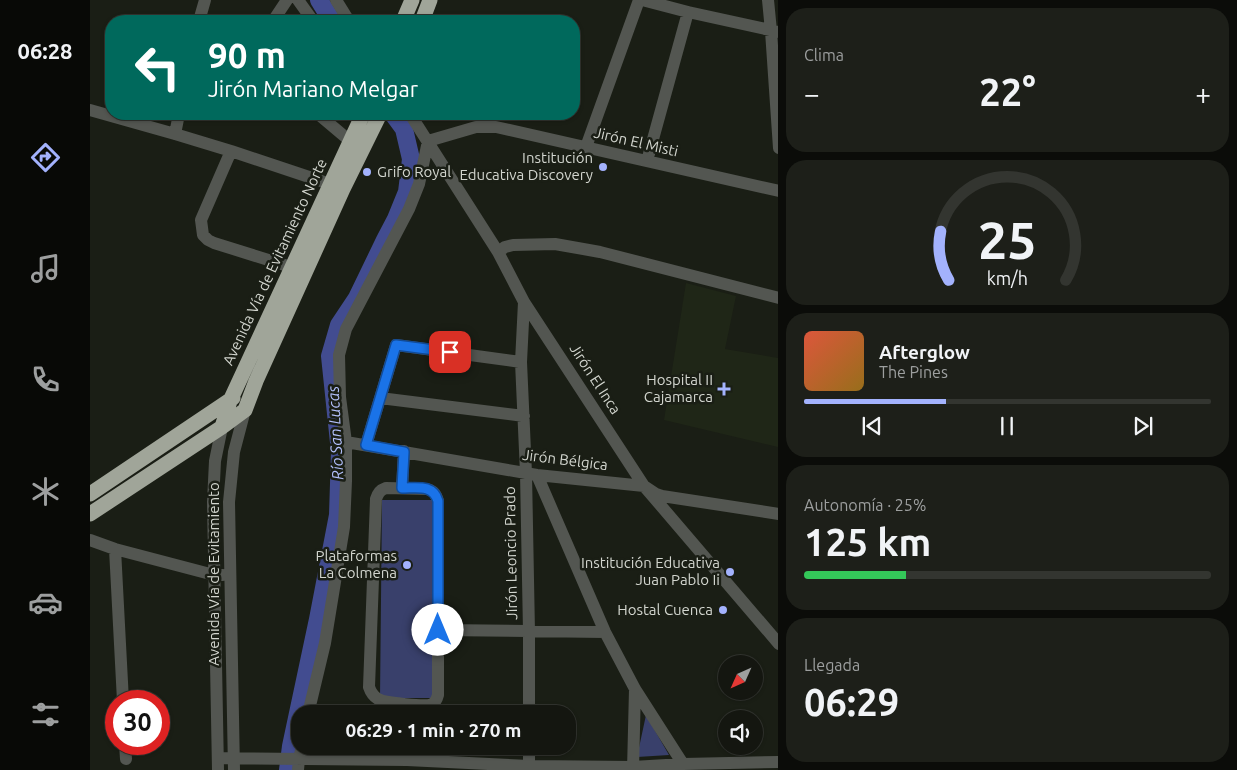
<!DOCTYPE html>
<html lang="es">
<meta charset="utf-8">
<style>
body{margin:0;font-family:Ubuntu,sans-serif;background:#1d1f19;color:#f1f3f6;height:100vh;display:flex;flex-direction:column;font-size:19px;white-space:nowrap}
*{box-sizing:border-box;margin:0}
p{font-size:16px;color:#9d9f9f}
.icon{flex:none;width:28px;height:28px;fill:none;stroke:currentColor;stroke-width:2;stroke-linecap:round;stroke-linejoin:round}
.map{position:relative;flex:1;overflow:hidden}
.drawer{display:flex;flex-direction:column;gap:8px;padding:8px;background:#0b0c09;width:459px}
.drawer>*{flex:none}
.guide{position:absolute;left:15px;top:15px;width:475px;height:105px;border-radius:20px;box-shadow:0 1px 4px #0004,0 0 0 1px #333530;background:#00695c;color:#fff;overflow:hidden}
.needle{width:32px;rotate:225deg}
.buttons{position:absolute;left:628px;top:655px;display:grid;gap:10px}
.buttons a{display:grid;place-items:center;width:45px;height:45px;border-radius:50%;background:#141610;box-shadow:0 1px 4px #0004,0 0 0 1px #333530;font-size:25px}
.speed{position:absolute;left:15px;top:690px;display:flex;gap:10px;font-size:25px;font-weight:700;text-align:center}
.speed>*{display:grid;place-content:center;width:65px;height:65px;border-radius:50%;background:#141610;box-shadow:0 1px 4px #0004,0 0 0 1px #333530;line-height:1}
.speed .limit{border:8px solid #d22;background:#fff;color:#111}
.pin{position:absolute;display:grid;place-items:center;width:42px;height:42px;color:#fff;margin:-21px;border-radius:10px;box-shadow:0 2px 8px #0006}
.me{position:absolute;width:55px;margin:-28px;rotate:0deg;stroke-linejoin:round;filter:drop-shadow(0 0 4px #0008)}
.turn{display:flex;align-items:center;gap:18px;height:105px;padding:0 20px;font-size:22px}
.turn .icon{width:65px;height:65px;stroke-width:2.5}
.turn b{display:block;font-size:35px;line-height:42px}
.big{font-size:38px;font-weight:700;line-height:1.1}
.drawer .widget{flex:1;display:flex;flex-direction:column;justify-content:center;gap:8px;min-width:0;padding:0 18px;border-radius:20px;background:#1d1f19}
.drawer .dial{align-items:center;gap:0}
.dial svg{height:130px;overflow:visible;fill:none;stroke:#333530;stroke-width:7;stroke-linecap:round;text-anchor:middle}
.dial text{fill:#f1f3f6;stroke:none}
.song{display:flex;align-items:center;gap:15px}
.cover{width:60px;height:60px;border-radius:8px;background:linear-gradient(135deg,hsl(10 70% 55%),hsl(40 70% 35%))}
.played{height:5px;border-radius:2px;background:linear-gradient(90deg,#a3b2fd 35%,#333530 35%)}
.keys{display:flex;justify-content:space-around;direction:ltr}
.heat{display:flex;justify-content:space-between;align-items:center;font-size:28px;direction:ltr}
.charge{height:8px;border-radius:4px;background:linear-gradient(90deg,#34c759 25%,#333530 0)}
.trip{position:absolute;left:201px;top:705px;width:285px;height:50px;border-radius:20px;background:#141610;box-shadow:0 1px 4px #0004,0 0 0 1px #333530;font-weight:700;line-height:50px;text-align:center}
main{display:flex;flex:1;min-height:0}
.dock{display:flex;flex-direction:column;width:90px;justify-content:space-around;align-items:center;background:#080906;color:#9d9f9f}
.dock .icon{width:35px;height:35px}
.dock .on{color:#a3b2fd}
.dock b{font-size:22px;color:#f1f3f6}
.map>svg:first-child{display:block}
.built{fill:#1f2617}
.park{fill:#39406b}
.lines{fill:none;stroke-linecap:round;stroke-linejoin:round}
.river{stroke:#424c90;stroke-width:18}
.minor{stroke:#535651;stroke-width:12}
.highway{stroke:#a0a599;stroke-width:15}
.route-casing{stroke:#114b97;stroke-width:12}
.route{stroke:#1a73e8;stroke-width:9}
.poi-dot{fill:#a3b2fd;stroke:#1a1e15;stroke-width:2}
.labels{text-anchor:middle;stroke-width:5;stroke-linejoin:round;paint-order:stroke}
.street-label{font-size:15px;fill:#d2d5ce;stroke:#1a1e15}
.poi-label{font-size:15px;fill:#d2d5ce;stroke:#1a1e15;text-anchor:end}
.water-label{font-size:16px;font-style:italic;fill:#b3c0fc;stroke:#1a1e15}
</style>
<main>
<nav class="dock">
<b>06:28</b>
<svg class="icon on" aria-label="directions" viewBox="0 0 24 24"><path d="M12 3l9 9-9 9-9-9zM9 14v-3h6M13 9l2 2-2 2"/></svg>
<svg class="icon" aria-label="music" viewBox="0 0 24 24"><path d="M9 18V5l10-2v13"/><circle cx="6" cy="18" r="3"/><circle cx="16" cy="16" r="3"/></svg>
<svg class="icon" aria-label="phone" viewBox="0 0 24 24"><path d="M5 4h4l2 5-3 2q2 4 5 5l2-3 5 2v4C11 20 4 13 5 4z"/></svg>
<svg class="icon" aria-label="climate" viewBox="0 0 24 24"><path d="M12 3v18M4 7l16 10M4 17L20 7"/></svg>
<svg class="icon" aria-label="car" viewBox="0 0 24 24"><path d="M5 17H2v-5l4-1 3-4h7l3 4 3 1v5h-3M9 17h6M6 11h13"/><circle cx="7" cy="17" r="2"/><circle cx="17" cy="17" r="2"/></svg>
<svg class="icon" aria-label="filters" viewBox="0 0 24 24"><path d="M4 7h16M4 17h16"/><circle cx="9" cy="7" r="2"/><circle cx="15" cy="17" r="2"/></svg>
</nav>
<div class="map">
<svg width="689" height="770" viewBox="0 0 689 770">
<rect width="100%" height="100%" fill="#1a1e15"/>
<!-- built -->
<path class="built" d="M596,283L646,296L635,349L688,358V447L574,420Z"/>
<!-- park -->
<path class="park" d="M292,500H342L343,698H290Z
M556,715L579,755L547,757Z"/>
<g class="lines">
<!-- river -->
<path class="river" d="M229,0L242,21
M198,770L201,746L228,619L248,515L250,452L240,356L249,325L267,298L295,240L306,219L317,192L321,159L314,129L303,114"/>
<!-- minor -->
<path class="minor" d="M208,0L223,21
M246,0L259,21
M552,0L598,12L689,32
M678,0L681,31L689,148
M109,21L115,0
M183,21L197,0
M0,110L85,134L141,151L249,187
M228,114L260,141
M320,114L408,252L434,302L554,486L689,644
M85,134L89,114
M338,141L386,127H406L689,191
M496,147L549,0
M141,151L111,220L113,235L118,240L124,243L201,267
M557,161L598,12
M408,252L415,247L423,245L465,244L510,252L689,298
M434,302L431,362L436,473L439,632V714
M290,398L434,416
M256,442L447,475L554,486L566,494L572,496L689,514
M276,445L306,345L431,362
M447,475L515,632L545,689L593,764
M296,488L337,489C344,491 346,494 348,501V695C347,699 346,702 342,704C336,707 295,703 288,699C283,696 281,693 279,687L286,499C288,493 290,490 296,488Z
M312,488L314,451
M0,540L25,549L124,575H133
M25,549L33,701
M348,630L515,632
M218,714L235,643L254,527L256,481V442L250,397L249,355L256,329L319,209L329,184L338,141
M35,744L36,759
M128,758L317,760L439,766L543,767L593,764L689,762
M317,760L318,746
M128,770L123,502L125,461L132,427
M144,770L139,502L144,452L155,410
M208,770L209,759L212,746
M439,770V746
M543,770L545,689"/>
<!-- highway -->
<path class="highway" d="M313,21L322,0
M332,21L340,0
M132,427L140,401L273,114
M0,494L143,398
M0,514L132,427L155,410L166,381L253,189L290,114"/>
</g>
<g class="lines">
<!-- route casing -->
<g class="route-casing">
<path id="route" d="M348,630V501C343,484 327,488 312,488L314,452L276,445L306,345L360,352"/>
</g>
<!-- route -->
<use href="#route" class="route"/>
</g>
<!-- markers -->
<g class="poi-dot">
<circle cx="513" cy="167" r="5"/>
<circle cx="277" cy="172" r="5"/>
<path d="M631.5 381.5h5v5h5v5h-5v5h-5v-5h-5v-5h5z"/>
<circle cx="317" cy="565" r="5"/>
<circle cx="640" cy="572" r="5"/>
<circle cx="633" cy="610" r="5"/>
</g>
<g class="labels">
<!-- street labels -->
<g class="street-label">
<text transform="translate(546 142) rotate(13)" y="5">Jirón El Misti</text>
<text transform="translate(185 262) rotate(-65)" y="5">Avenida Vía de Evitamiento Norte</text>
<text transform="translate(505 379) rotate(57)" y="5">Jirón El Inca</text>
<text transform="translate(475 460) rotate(7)" y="5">Jirón Bélgica</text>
<text transform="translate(421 553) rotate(-91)" y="5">Jirón Leoncio Prado</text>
<text transform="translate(124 574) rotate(-90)" y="5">Avenida Vía de Evitamiento</text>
</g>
<!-- poi labels -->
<g class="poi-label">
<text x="503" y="163">Institución<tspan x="503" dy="17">Educativa Discovery</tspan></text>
<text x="287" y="177" text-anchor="start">Grifo Royal</text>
<text x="623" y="385">Hospital II<tspan x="623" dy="17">Cajamarca</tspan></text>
<text x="307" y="561">Plataformas<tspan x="307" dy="17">La Colmena</tspan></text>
<text x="630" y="568">Institución Educativa<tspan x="630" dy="17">Juan Pablo Ii</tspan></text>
<text x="623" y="615">Hostal Cuenca</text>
</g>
<!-- water labels -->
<g class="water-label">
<text transform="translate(245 433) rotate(-93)" y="6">Río San Lucas</text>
</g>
</g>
</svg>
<div class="buttons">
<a><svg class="needle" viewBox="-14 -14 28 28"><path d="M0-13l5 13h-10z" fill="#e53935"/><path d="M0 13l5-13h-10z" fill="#9d9f9f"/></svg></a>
<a><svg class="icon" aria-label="sound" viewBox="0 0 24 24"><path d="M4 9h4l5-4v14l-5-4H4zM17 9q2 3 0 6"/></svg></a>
</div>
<div class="speed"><div class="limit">30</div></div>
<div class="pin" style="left:360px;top:352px;background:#d93025"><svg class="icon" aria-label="arrive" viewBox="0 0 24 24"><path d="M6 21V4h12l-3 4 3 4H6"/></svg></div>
<svg class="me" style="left:348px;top:630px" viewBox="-20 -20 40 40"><circle r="19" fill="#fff"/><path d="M0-13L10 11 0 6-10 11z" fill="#1a73e8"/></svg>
<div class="trip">06:29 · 1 min · 270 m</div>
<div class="guide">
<div class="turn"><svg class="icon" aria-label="left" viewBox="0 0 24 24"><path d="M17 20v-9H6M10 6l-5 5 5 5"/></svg><div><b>90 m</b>Jirón Mariano Melgar</div></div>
</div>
</div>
<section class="drawer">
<div class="widget"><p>Clima</p>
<div class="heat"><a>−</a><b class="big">22°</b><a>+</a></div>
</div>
<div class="widget dial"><svg viewBox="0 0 100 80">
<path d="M14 69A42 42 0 1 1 86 69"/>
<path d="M14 69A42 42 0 0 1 9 39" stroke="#a3b2fd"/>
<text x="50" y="56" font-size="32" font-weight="700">25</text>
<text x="50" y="72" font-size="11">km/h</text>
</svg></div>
<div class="widget">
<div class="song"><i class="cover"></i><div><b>Afterglow</b><p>The Pines</p></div></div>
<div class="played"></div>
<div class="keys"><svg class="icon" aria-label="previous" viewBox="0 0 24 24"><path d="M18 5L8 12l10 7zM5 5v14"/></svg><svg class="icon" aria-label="pause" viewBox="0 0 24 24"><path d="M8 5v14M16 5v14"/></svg><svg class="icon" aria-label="next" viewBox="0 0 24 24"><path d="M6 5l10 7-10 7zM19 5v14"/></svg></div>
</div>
<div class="widget"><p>Autonomía · 25%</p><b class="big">125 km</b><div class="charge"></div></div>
<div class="widget"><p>Llegada</p><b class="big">06:29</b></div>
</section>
</main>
